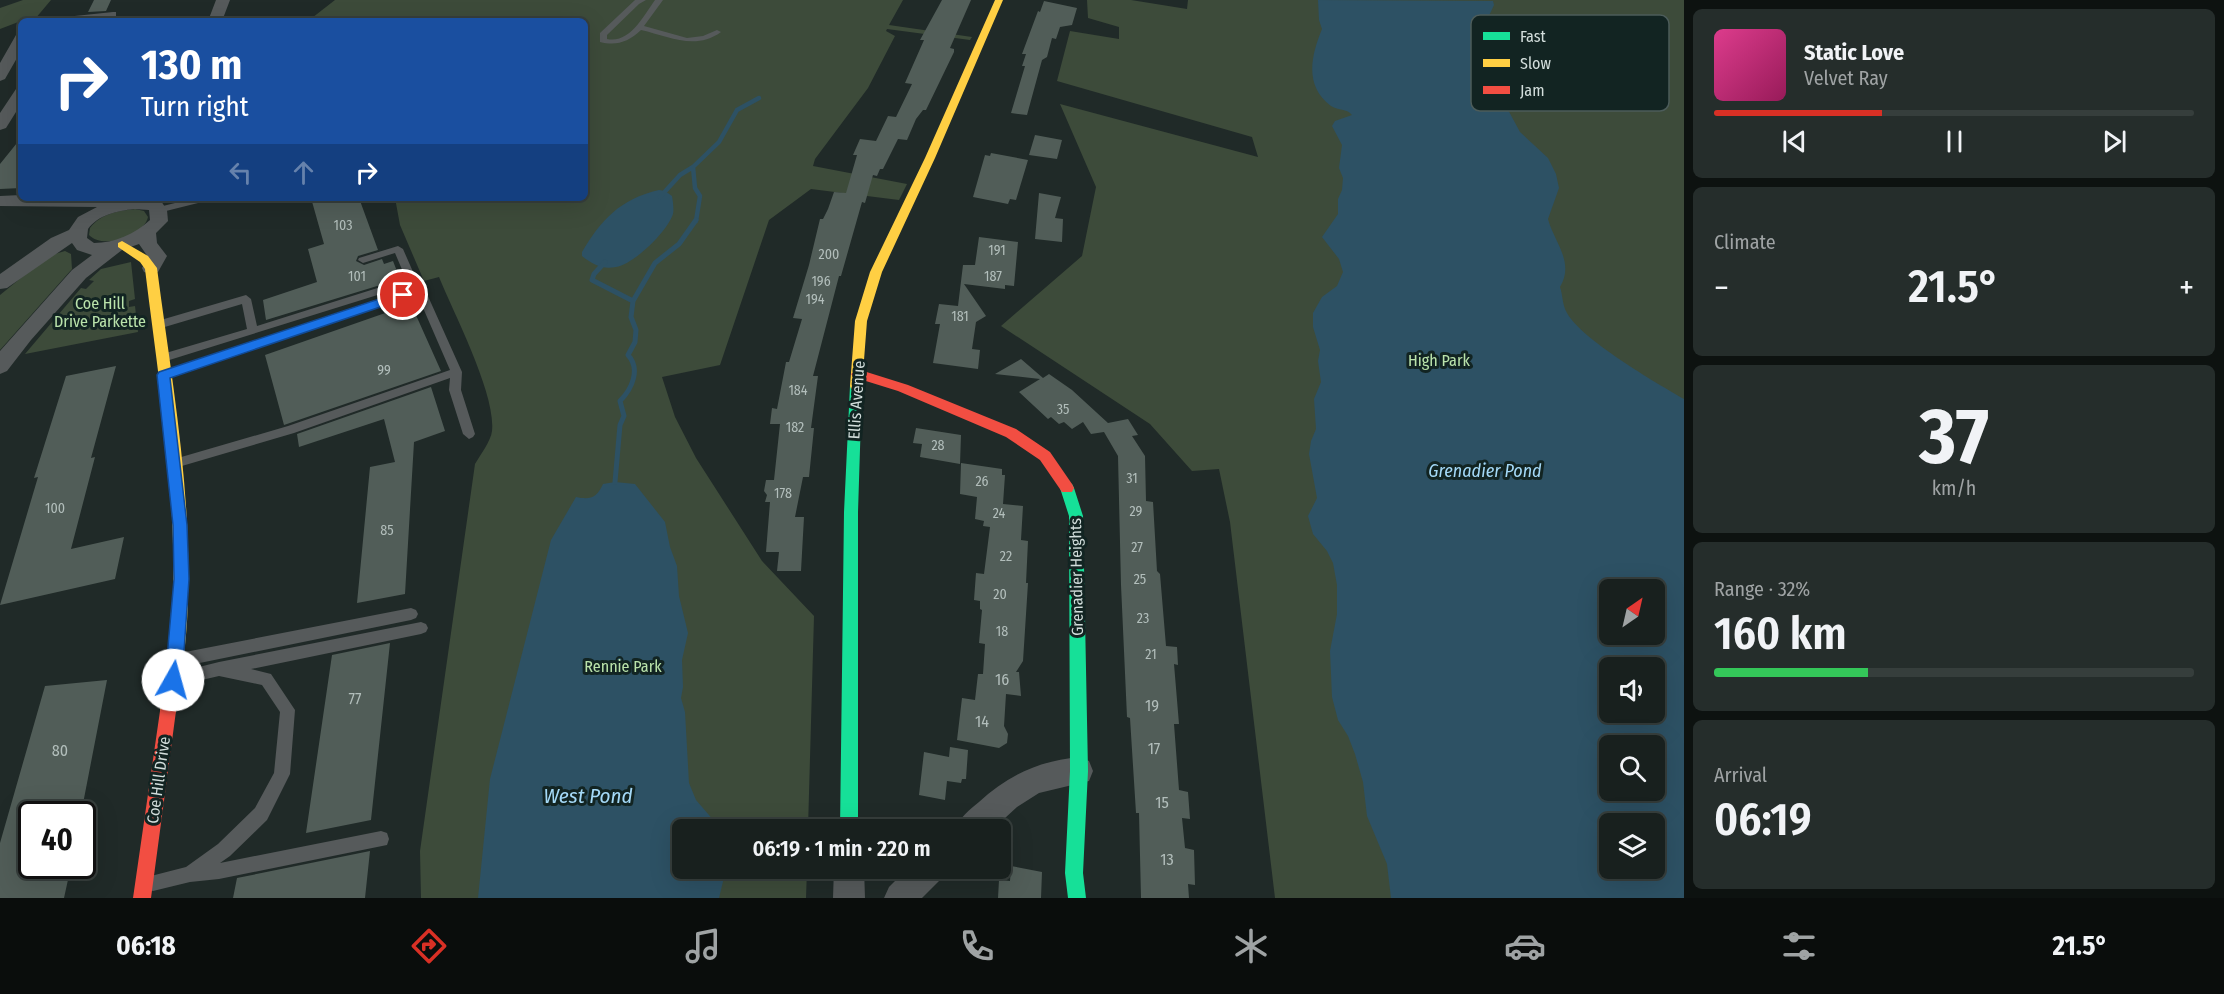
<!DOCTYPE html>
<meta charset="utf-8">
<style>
body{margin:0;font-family:"Fira Sans Condensed",sans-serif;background:#252d2b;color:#f1f3f6;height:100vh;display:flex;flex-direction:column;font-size:22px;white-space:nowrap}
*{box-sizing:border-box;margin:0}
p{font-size:20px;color:#9fa3a4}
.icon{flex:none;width:33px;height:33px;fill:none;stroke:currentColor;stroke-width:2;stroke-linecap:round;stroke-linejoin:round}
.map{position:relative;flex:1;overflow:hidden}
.details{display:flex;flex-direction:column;gap:9px;padding:9px;background:#0d1210;width:540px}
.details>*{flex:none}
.banner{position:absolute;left:18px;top:18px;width:570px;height:183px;border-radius:9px;box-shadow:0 6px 24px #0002,0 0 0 2px #363e3c;background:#1a4fa0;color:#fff;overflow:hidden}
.needle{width:39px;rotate:34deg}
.fabs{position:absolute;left:1599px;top:579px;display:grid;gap:12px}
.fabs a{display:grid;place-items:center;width:66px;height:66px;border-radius:9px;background:#18201e;box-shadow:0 6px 24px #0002,0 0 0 2px #363e3c;font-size:30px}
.speed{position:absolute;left:18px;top:801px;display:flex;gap:12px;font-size:30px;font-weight:700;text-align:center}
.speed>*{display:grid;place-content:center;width:78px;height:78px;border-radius:50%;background:#18201e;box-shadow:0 6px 24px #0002,0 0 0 2px #363e3c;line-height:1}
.speed .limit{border:3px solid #111;border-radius:9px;background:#fff;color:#111}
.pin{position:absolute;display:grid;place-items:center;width:51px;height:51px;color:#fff;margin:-26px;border:3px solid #fff;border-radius:50%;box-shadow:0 2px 6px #0007}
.me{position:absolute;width:66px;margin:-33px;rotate:7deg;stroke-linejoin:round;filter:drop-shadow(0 0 4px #0008)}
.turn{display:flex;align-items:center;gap:21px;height:126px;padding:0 24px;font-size:27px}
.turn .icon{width:78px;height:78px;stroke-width:2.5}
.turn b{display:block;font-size:42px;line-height:51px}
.lanes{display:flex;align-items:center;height:57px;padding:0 24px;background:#0003;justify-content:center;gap:30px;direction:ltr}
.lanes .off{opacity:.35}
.big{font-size:45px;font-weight:600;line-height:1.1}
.details .tile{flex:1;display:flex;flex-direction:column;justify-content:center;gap:9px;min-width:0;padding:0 21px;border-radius:9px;background:#252d2b}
.details .dial{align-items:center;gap:0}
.dial b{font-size:78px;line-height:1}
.song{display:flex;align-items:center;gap:18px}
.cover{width:72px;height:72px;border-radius:9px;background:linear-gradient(135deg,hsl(330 70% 55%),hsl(330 70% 35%))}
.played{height:6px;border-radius:3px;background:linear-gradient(90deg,#d93025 35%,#363e3c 35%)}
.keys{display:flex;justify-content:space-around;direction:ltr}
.heat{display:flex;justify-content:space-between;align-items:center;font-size:33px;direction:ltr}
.charge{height:9px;border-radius:4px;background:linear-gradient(90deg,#34c759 32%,#363e3c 0)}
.trip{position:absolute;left:672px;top:819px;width:339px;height:60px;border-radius:9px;background:#18201e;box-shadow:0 6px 24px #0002,0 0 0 2px #363e3c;font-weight:600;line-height:60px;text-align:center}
.tab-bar{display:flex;height:96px;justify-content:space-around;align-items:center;background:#0a0d0c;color:#9fa3a4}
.tab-bar .icon{width:42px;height:42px}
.tab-bar .on{color:#d93025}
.tab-bar b{font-size:27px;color:#f1f3f6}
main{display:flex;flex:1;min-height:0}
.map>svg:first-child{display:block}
.green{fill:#3d4b3a;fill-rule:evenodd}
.water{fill:#2d5164;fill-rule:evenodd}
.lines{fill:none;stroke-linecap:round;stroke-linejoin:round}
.stream-far1{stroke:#2d5164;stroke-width:4.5}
.stream{stroke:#2d5164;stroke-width:5}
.building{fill:#515d58}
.lane{fill:#565a5b;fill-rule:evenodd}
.street{fill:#565a5b;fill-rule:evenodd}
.fast{fill:#16e098;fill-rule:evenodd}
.slow{fill:#ffcf43;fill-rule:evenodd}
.jam{fill:#f24e42;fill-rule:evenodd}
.route{fill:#1a73e8;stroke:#114b97;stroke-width:1.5}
.labels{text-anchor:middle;stroke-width:6;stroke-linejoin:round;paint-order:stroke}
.number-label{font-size:14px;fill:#b2bebb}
.park-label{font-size:16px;fill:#bae3ab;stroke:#122422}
.street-label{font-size:16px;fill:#d3dedc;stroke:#122422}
.near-number-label{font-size:16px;fill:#b2bebb}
.water-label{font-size:18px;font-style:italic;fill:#a4d9f7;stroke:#122422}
.near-water-label{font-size:21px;font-style:italic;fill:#a4d9f7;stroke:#122422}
.key{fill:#122422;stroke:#4c5c5a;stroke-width:1.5}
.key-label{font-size:16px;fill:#d3dedc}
</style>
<main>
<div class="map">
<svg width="1684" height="898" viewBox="0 0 1684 898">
<rect width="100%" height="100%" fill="#202a28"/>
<!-- green -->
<path class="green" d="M23,0H51L35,19L21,21L0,29V8Z
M335,0H903L889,25L972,37L970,40L887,29L886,31L895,36L868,88L815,159L813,166L907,184L899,200L811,189L769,220L720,365L662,377L675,417L696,458L762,561L814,616L808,829L682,830V868L807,869L806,898H421L420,851L475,464C480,455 491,441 492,431C496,394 454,314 439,277L424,281L400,225L395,198H585V21H308Z
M1087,0H1131L1187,9L1188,0H1684V898H1275L1230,522L1219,469L1192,471L1150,424L1001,326L1082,256L1096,187L1060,104L1258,157L1252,137L1057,81L1070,31L1119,39V27L1088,18ZM1610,590H1654V634H1610ZM1610,668H1654V712H1610ZM1610,746H1654V790H1610ZM1610,824H1654V868H1610Z
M135,209L144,211L148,217C144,236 103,250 89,235L90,228C102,213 118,211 135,209Z
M65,251L71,254L72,269L0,350V295L48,256Z
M131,262L135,299L129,301V307L135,306L138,332L25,354L81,288L86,289L94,281L89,280L101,269Z"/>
<!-- water -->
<path class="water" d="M1318,0L1493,1L1494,5L1488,18L1499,59L1493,82L1520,132L1548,158L1556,174L1559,188L1548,219C1554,242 1575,262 1560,287C1563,296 1562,304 1567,313C1581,339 1656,383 1684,399V898H1391L1387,864L1367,816L1363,782L1355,754L1348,736L1338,720L1332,697L1330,651L1337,614V585L1333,563L1327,551L1313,534L1308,516L1317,498L1309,454L1311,441L1316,429L1314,399L1321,382L1318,361L1320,350L1313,327V313L1322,297L1337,286L1343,272L1339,259L1322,237L1338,214V199L1342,190L1343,178L1339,168L1342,145L1332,126L1335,121L1352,115C1346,108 1339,111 1331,106C1304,86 1311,56 1322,29L1319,20ZM1610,590H1654V634H1610ZM1610,668H1654V712H1610ZM1610,746H1654V790H1610ZM1610,824H1654V868H1610Z
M659,190L665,191L672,196C673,202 674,209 673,214C667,232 634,264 616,267C602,270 592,264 582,256V252C601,220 620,199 659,190Z
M615,482L635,484L665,522L670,547L677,566L679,596L688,633L682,660L683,687L681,698L685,712L689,783L696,800L721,829L682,830V868L726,869L719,898H478L490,779L551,540L576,497C590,500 597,498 603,484Z"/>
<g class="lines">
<!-- stream-far1 -->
<path class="stream-far1" d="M693,167L695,188L700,196L696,221
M660,197L680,175L693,167L719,142L737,110L759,98"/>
<!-- stream -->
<path class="stream" d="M605,262L594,274L592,280L633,301
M615,482L620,425L624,416L620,401C632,389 641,369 628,355L635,342L636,330L631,317L633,301L655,263L679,244L696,220"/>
</g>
<!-- building -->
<path class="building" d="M94,0H111L106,11L88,12Z
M942,0H971L950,48L954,49V52L926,110H923L916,119L907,140L898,139L883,169H880L877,176L873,175L865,203L862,202L841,276H839L813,376H818L811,428H814L809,477H803L795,517H804L801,571H777L779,552H766L770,502H765L767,495L764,491L766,480H774L780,424H770L772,408L777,409L786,362H789L802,319L793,318L809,265L820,219H823L828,209L834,192L846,193L857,155H853L860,139L876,141L888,116L896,117L912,84L905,83L924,40H920Z
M1044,1L1077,8L1072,25L1060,27L1056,39L1052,38L1047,57L1042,60L1027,115L1011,113L1025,66H1022L1026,54H1022L1038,11L1040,12Z
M1035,135L1062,140L1057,159L1029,155Z
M21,138V188L0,189V164Z
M991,153L1028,160L1016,200L1010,199L1008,204L973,197L985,155L990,156Z
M1039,193L1061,197L1055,218L1063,219L1062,242L1035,239Z
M311,198H359L378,250L358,256L356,261L364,265L382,259L384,264L393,261L400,279L266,320L263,300L317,282L308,249L324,244Z
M979,237L1018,242L1014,286L1005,285V289L964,284L986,316L976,322L972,349L980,350L978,369L933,363L940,324H935L939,304L958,306L963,265H975Z
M411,304L441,371L284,425L265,355Z
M1021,359L1043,378L1049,374L1072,390L1108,423L1128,419L1138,435L1132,436L1145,456L1146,501L1153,502L1157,571L1160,574L1166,646L1177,647L1178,665L1174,664L1179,724H1174L1179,790L1188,792L1190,819L1182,818L1185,848L1194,850L1195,885L1188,884L1189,898H1141L1139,813H1136L1130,718L1127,717L1121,585L1118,456L1104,432L1091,434L1083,422L1072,429L1064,422L1059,424L1051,417L1048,419L1019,392L1040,379L995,374Z
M116,366L91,458L95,457L71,549L124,537L115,579L0,605L38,477L34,478L66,376Z
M431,387L445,431L414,442L405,594L357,603L370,467L395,462L384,419L299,447L297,434Z
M916,428L961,435L960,464L920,457L922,444L913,443Z
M961,463L1002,469V475H1005L1003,504L1023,506L1021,540L1028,541L1026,583H1028L1023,661L1016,672H1019L1021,696L1006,694L1004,726L1008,734L1007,743L999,748L957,740L962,698L975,700L978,674H983L985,644L979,643L982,610L980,609V601L974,600L976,573L984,574L990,527L983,526L984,521L975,519L977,497L960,494Z
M390,643L371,820L306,833L332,655Z
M107,680L81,814H32V866H71L64,898H0V843L45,686Z
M950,747L968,750L966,779H962L961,783L947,781L945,800L919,795L924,752L949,757Z
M370,851L365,898H233L237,878Z
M1011,866L1042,872L1041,898H998L999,880L1010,881Z"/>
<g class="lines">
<!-- lane -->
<path class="lane" d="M635,0H646L639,4L607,35V39C630,44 644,15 655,0H663L644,26L687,38L703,36L717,30L721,32C695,51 668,36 641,30C628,42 617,46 600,42V33Z
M113,12H116V16L60,21L65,17Z
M195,198H212L210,200L158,213L153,210L155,208Z
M398,246L403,249L417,281L416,283L163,362L157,358L159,355L247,329L242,304L158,329L154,328L153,325L154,322L246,295L251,299L257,326L406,279L395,253L363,263L358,260L359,258Z
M422,291L427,294L462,372L461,390L475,434L473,437L469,439L463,434L449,390L450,378L294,433L175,468L171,466L169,463L171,460L288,426L450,370L417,294Z
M403,292L407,293L408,295L407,297L168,378H160L158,375L160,372Z
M411,608L416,610L418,614L416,618L411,620L180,667L175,665L173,660L175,655L180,653Z
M421,622L426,624L428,628L426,632L421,634L251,669L271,674L295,710L290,774L267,820L230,856L220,863L381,831L387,833L389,839L387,845L219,879L190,882L153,891L147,889L145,883L147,877L186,867L218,844L255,808L274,773L280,712L262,685L219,676L180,685L175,683L173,678L175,673L219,662Z"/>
<!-- street -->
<path class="street" d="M216,0H230L222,21H208Z
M21,34V51L5,79L0,81V63L16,35Z
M21,87V104L6,128L0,130V113L16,89Z
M21,195V198H108L119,200L159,198L167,210L168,221L156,233L157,243L167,256L158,272L151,274L144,272L142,268L148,257L139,244L122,250L86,278L31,340L7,371L0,374V351L72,270L92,255L77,250L72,243L7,288L0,289V274L51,238L69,230L78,217L97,207L0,206V196ZM134,209L149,210L150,220C135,234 114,243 94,243L87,238L88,229C98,215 117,211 134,209Z
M1079,757L1089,761L1093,771L1089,781L1039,793L1017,807L992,830H955C960,817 969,810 979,802C1008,775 1039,761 1079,757Z
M834,868H864L865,898H833Z
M908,868H945L941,879L922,898H884L889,887Z"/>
<!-- fast -->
<path class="fast" d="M856,381L862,386L858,512V830H840L844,512L850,386Z
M1067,482L1072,484L1074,488L1083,516L1088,771L1083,873L1086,898H1068L1065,873L1070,771L1069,516L1060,488L1062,484Z"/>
<!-- slow -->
<path class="slow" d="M995,0H1003L935,158L882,272L867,321L862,386L856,391L851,389L850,386L855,321L870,272L925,158Z
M122,241L148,256L157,268C171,376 191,484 188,593C188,633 182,672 176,711L174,717L168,719L162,717L160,711C166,672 172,632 173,593C176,484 158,376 145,269L140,262L118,247V243Z"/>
<!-- jam -->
<path class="jam" d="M857,369L908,385L1016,429L1050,452L1072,484L1074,488L1072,492H1062L1040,460L1006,437L898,391L853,377L851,374Z
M168,703L174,705L176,711L151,898H133L160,711L162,705Z"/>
</g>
<!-- route -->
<path class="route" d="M403,291L409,295L407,298L170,378L187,525L189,579L182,680L179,685L173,687L168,685L165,680L174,579L173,525L157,375L159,372Z"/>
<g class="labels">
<!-- number labels -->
<g class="number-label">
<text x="343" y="230">103</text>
<text x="997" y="255">191</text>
<text x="829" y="259">200</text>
<text x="357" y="281">101</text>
<text x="993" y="281">187</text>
<text x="821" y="286">196</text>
<text x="815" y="304">194</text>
<text x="960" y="321">181</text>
<text x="384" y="375">99</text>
<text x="798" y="395">184</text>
<text x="1063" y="414">35</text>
<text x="795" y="432">182</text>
<text x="938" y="450">28</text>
<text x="1132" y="483">31</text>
<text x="982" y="486">26</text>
<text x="783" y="498">178</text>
<text x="55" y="513">100</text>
<text x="1136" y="516">29</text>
<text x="999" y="518">24</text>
<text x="387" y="535">85</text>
<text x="1137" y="552">27</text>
<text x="1006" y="561">22</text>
<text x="1140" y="584">25</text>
<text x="1000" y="599">20</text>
<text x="1143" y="623">23</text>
<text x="1002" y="636">18</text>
<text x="1151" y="659">21</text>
</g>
<!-- park labels -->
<g class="park-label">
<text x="100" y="309">Coe Hill<tspan x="100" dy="18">Drive Parkette</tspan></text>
<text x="1439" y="366">High Park</text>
<text x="623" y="672">Rennie Park</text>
</g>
<!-- street labels -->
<g class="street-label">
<text transform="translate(856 400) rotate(-86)" y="6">Ellis Avenue</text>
<text transform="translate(1076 577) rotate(-91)" y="6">Grenadier Heights</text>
<text transform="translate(158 780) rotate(-82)" y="6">Coe Hill Drive</text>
</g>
<!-- near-number labels -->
<g class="near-number-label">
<text x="1002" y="685">16</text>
<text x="355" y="704">77</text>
<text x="1152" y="711">19</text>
<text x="982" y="727">14</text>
<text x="1154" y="754">17</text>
<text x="60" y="756">80</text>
<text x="1162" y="808">15</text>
<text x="1167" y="865">13</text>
</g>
<!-- water labels -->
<g class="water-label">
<text x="1485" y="477">Grenadier Pond</text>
</g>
<!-- near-water labels -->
<g class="near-water-label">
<text x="588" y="803">West Pond</text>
</g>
</g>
<!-- legend -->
<rect x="1471" y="15" width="198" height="96" rx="9" class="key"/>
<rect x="1483" y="32" width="27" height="8" fill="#16e098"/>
<rect x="1483" y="59" width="27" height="8" fill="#ffcf43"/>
<rect x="1483" y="86" width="27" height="8" fill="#f24e42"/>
<g class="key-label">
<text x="1520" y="42">Fast</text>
<text x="1520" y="69">Slow</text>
<text x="1520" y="96">Jam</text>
</g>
</svg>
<div class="fabs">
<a><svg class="needle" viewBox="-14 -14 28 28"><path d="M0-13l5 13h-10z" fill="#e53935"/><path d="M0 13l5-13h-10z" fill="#9fa3a4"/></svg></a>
<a><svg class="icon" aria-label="sound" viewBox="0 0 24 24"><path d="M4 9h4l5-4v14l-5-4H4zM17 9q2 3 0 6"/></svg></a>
<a><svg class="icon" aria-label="search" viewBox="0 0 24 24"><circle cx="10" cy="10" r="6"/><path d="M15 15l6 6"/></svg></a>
<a><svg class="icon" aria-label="layers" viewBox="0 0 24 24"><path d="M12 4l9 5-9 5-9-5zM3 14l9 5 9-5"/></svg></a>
</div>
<div class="speed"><div class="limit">40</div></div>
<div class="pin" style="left:403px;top:295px;background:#d93025"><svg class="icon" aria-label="arrive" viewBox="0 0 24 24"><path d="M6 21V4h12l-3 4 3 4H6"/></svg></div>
<svg class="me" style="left:173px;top:680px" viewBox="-20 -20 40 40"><circle r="19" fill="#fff"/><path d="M0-13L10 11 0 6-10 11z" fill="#1a73e8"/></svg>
<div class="trip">06:19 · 1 min · 220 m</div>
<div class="banner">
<div class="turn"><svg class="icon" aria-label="right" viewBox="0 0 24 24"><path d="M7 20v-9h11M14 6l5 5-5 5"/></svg><div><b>130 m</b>Turn right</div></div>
<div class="lanes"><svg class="icon off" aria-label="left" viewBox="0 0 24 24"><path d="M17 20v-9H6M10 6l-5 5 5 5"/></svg><svg class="icon off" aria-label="ahead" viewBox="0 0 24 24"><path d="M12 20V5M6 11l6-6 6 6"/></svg><svg class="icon" aria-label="right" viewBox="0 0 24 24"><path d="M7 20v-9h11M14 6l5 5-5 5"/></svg></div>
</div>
</div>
<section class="details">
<div class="tile">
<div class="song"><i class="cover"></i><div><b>Static Love</b><p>Velvet Ray</p></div></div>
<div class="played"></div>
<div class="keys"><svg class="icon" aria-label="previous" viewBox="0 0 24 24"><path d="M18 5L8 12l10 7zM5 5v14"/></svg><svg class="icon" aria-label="pause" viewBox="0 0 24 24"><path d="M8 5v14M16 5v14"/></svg><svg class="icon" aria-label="next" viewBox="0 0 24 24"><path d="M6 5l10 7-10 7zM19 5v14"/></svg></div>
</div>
<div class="tile"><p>Climate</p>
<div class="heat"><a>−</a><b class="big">21.5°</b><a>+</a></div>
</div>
<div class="tile dial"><b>37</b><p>km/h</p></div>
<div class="tile"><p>Range · 32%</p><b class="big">160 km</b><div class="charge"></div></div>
<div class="tile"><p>Arrival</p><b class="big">06:19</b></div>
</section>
</main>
<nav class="tab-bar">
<b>06:18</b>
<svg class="icon on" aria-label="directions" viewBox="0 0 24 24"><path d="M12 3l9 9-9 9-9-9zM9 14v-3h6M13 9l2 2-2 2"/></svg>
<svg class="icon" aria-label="music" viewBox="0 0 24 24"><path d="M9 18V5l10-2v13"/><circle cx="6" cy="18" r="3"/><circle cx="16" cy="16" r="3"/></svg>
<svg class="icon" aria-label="phone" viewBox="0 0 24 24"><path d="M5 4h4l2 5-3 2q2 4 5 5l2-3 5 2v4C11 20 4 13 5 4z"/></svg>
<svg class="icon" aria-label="climate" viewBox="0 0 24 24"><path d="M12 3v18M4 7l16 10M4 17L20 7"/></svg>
<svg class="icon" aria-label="car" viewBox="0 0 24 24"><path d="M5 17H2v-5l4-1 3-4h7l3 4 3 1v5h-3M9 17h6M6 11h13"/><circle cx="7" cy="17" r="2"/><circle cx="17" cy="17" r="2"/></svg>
<svg class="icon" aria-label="filters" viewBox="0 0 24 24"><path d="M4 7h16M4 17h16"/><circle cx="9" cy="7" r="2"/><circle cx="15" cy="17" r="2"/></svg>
<b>21.5°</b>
</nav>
